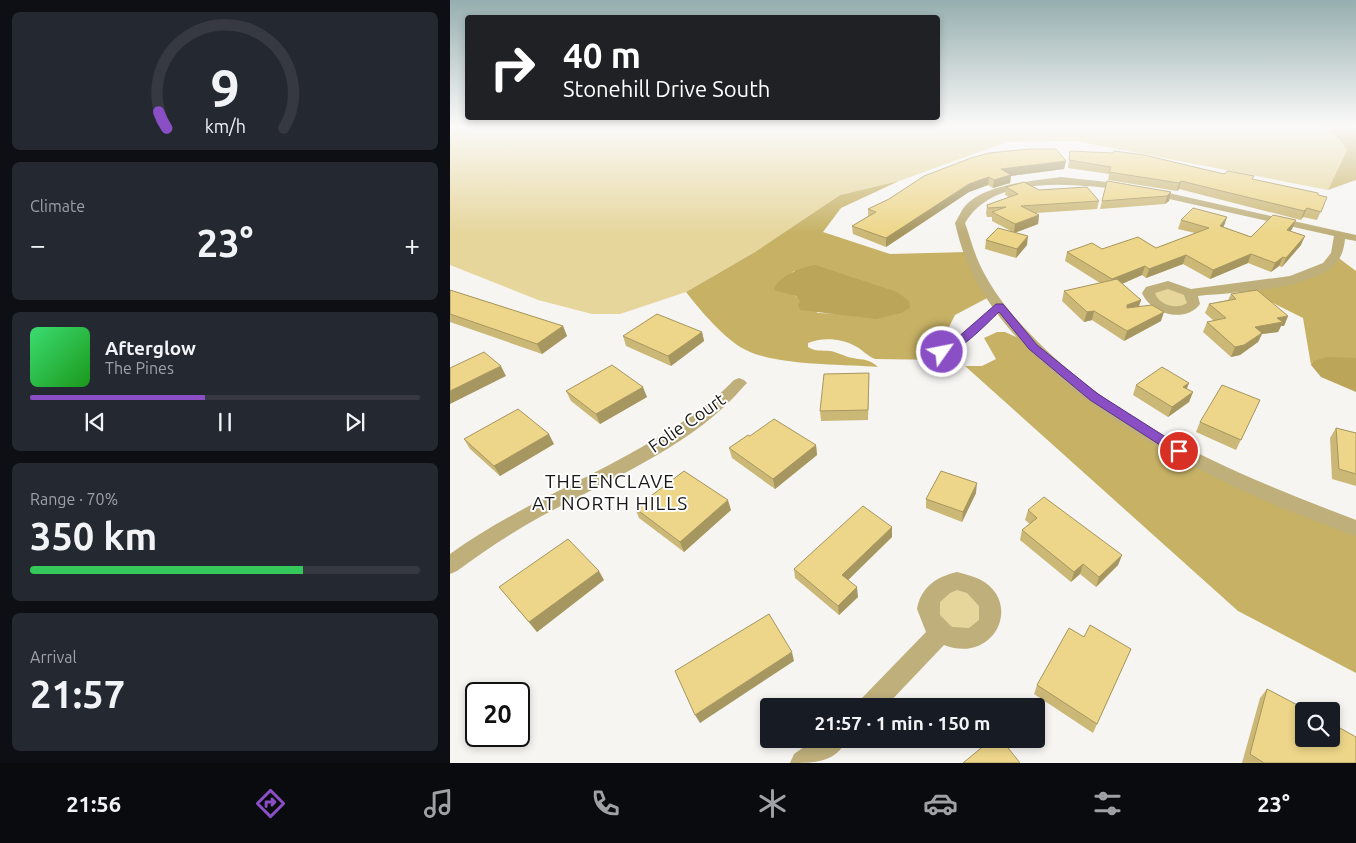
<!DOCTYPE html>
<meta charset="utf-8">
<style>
body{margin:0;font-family:Ubuntu,sans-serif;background:#242831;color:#f1f3f6;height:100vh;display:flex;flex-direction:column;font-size:19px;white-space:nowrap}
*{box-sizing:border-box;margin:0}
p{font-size:16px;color:#9ea1a6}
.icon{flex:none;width:28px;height:28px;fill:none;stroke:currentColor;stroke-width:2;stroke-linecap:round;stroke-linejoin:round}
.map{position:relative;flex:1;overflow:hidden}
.drawer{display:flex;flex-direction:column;gap:12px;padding:12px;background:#0d0f14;width:450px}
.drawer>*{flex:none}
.guide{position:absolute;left:15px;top:15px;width:475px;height:105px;border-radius:5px;box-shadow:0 2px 8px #0003;background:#202124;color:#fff;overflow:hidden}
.tools{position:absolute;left:845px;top:702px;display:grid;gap:10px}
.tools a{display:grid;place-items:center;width:45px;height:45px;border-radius:5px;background:#171b24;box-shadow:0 2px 8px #0003;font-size:25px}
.speed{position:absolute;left:15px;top:682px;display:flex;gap:10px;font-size:25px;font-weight:700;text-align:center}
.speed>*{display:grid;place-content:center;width:65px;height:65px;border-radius:50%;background:#171b24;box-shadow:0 2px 8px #0003;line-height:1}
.speed .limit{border:2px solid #111;border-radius:8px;background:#fff;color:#111}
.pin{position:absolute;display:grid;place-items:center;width:42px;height:42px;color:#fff;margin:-21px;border:2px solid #fff;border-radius:50%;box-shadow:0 1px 5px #0007}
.me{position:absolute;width:55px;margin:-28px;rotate:57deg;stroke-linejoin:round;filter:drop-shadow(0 0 4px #0008)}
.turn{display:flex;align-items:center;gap:18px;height:105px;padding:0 15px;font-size:22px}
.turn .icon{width:65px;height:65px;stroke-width:2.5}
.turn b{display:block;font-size:35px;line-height:42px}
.big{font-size:38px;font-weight:600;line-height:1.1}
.drawer .widget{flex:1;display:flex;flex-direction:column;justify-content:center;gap:8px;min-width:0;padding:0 18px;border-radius:8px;background:#242831}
.drawer .dial{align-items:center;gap:0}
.dial svg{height:130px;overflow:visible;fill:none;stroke:#363941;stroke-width:7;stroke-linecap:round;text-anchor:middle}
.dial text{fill:#f1f3f6;stroke:none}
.song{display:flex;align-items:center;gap:15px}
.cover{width:60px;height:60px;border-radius:8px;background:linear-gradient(135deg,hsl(140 70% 55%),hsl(120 70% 35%))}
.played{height:5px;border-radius:2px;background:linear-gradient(90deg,#8a4fc5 45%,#363941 45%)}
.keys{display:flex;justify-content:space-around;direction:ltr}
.heat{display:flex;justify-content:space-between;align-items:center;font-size:28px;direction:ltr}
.charge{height:8px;border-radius:4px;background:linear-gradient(90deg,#34c759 70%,#363941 0)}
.trip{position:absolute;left:310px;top:698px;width:285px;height:50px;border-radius:5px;background:#171b24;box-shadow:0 2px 8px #0003;font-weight:600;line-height:50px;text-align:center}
.menu{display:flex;height:80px;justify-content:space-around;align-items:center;background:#090b0e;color:#9ea1a6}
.menu .icon{width:35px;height:35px}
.menu .current{color:#8a4fc5}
.menu b{font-size:22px;color:#f1f3f6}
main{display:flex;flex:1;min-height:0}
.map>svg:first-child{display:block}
.green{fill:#e6d69c}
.forest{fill:#c6b164;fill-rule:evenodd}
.water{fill:#bba559}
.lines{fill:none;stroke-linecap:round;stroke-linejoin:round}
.service{fill:#beaf7b;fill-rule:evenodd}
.minor{fill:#beaf7b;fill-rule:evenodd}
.wall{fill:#ccb876}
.shaded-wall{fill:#a69660}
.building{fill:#edd689;stroke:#a69660}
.route{fill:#8a4fc5;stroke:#5a3380}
.labels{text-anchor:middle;stroke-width:4;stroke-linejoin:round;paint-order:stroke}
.street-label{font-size:18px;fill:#1a1918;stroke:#fff}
.neighbourhood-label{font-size:19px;letter-spacing:1px;fill:#1a1918;stroke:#fff}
</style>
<main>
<section class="drawer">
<div class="widget dial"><svg viewBox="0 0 100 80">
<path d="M14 69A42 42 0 1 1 86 69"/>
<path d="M14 69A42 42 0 0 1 9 59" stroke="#8a4fc5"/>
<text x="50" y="56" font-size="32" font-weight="700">9</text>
<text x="50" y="72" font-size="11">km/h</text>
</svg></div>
<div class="widget"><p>Climate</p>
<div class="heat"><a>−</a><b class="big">23°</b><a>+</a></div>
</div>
<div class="widget">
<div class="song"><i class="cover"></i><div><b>Afterglow</b><p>The Pines</p></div></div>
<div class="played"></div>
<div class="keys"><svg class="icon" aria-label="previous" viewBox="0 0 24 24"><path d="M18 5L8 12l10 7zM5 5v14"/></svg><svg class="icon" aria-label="pause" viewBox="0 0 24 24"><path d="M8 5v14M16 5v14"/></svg><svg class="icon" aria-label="next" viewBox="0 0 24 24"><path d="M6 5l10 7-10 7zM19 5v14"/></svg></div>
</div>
<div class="widget"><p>Range · 70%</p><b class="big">350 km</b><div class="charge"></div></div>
<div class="widget"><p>Arrival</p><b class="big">21:57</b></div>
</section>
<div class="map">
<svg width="906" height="763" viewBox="0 0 906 763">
<rect width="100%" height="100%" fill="#f6f5f2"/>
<!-- green -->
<path class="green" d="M0,127H865L886,135L897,150L878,190L626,141L557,142L449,181L390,195L305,252L236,292L170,314H142L88,300L0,265Z
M726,287L744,304L715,308L700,290Z
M530,588L535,630L495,635L480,598L485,590Z"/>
<!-- forest -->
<path class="forest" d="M865,127H906V180L878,190L897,150L886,135Z
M449,181L391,208L373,232L440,254L518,252L541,296L505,315L499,327L494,360L425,359C417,356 413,350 405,346C392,338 371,337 358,343V347C365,352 372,350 380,351C388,352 395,357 403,358C413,360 420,359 428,367C392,364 327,366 296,350C275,340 250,310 236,292L305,252L390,195ZM344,271L392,314L368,313L328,283Z
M886,256L906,271V358L863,361L861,365L853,318L815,299L798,286L849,278Z
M547,332H555L573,340L729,451L906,528V673L788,611L515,366H532L546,359L534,338Z"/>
<!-- water -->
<path class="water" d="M365,265L447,292L459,301L460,308L451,313L426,319L350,310L348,305L350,301L346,296L324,290C327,276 353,267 365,265Z
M877,357L906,358V392L871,377L861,365L863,361Z"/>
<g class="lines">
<!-- service -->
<path class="service" d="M550,304L552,305L553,306L552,307L504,349L482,355H479L478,353L479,351L500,345L548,305Z"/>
<!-- minor -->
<path class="minor" d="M611,177L676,184L681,187L676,190C627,185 545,172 515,223C521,240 525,257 534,273C547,298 567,321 587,341C674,429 793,477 906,520V536C777,492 585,400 522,273C514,257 509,240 505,223C508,218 511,211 515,206C535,184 583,181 611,177Z
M701,189L906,235V241L895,239C894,251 890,262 880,269C846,291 788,292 748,296L750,304C735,324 701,314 692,293L696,287L718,281L741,289L840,276L873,263L881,253L884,236L697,194L696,192ZM718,289L734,295L737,303C726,310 709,305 705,293Z
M289,378L294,380L297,383L294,386C245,445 156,481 90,517C61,533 34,551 7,571L0,574V554C66,506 143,478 212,435C238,419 263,402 284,380Z
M507,572C514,574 523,576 529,579C574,601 545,665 494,645L436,706H408L412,698L476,632L467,609C471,587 486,577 507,572ZM507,590L517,593L529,606V620L519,628L502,627L490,615V602L500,593Z
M365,739H397C386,763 364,763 340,763L344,754Z"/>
</g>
<!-- wall -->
<path class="wall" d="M620,151L774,174L803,179L877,197L867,220L853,217L851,220L729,189L727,191L658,180L659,174L618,168Z
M616,161L614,169L561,176L560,183L543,188L538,185L519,192L436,247L403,234L402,226L418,216V209L439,199L474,176Z
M657,181L721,192L719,201L715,204L650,209Z
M556,187L589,190L649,201L647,209L586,213L589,215L588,224L565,233L577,245L566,258L535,249L536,240L563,232L542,221V217H537L536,213L537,205L559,197L555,195Z
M777,217L773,227L801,237L846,220L842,229L840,232L851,245L832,267L829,266L821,272L798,263L760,279L733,264L696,278L692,275L672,284L691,300L689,306L711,321L674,341L642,320L634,322L612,301L614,291L650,283L615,261L617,252L652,249L706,248L745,233L728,229L731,220Z
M0,290L113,326L117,336L92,354L0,322Z
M781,294L838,316L834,326H831L828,332L812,334L808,342L790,355L781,357L753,332L757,322L764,321L755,313L759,304L778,300Z
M252,332L254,341L221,366L176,346L173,336Z
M419,373V383L418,420L371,421L370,411Z
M739,383L737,389L743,392L739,402L718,417L683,395L686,385Z
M116,391L197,397L150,424L121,401Z
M810,400L786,450L746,432L750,422Z
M886,428L906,433V486L882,479L880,438Z
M300,436L366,445L367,455L325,489L282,458L279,448Z
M14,439L104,444L50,476L20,449Z
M526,493L512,522L476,508V499Z
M185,508L281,510L234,552L189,518Z
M578,510L672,555L668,565L646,587L630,574L621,582L570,540L572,530L580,524L575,520Z
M442,537L398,580L408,597L389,615L345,578L344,569Z
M154,580L87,632L49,587Z
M634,637L681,649L643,733L584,694L587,685Z
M817,689L906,763H792L810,698Z"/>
<!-- shaded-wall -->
<path class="shaded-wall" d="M616,161L614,169L561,176L560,183L543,188L544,180L551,169Z
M539,177L538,185L519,192L436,247V238L519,184Z
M731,181L729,189L727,191L729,183Z
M721,192L719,201L715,204L717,196Z
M857,208L853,217L851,220L854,211Z
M589,215L588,224L564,233L565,224Z
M777,217L774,226L767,234L770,226Z
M846,220L842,229L833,239L837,230Z
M578,236L577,245L566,258L567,249Z
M855,236L851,245L832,267L836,258Z
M801,254L798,263L760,279L763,270Z
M736,255L733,264L696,278L699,269Z
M833,257L829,266L821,272L825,263Z
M695,266L692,275L660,289L662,279Z
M691,300L688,309L674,315L677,305Z
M644,311L642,320L634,322L637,312Z
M714,312L711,321L674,341L677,331Z
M838,316L834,326H831L828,332L812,334L808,342L790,355L781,357L785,347L805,327L827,318Z
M113,326L117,336L92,354L87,344Z
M252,332L254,341L221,366L218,356Z
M51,366L56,376L0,404V391Z
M739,383L735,392L733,387Z
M193,387L197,397L150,424L146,414Z
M743,392L739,402L718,417L722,407Z
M99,434L104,444L50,476L44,466Z
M366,445L367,455L325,489L323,479Z
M527,483L526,493L512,522L513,512Z
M278,500L281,510L234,552L230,542Z
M442,527V537L393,585L392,575Z
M672,555L668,565L646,587L649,577Z
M633,564L630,574L621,582L624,572Z
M149,571L154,580L87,632L79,622Z
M407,587L408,597L389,615L388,606Z
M342,652L344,661L250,723L245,715Z"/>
<!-- building -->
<path class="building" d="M579,149H606L616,161L551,169L561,175L544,180L539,177L519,184L436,238L402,226L426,212L418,209L439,199L474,176L521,158L539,153Z
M620,151L663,153L664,151L694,155L774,174L778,171L804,176L802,179L868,193V195L877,197L871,212L857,208L854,211L731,181L729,183L659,172L661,167L619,160Z
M657,181L721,192L717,196L652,201Z
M574,182L589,190L637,187L649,201L571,206L589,215L565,224L542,212L556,207L538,208L537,205L568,194L556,187Z
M743,208L777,217L770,226L801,237L823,215L846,220L837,230L855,236L836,258L833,257L825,263L801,254L763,270L736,255L699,269L695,266L662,279L617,252L642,243L652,249L688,237L706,248L759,228L731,220Z
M548,228L578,236L567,249L536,240Z
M667,279L691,300L677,305V308L702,305L714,312L677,331L644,311L637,312L614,291Z
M0,290L113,326L87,344L0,314Z
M807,290L838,316L827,318L833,322L805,327L812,333L794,345L785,347L757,322L776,318L759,304L786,299L781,294Z
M207,314L252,332L218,356L173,336Z
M34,352L51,366L0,391V368Z
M162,365L193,387L146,414L116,391Z
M712,367L739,383L733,387L743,392L722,407L686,385Z
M419,373L418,410L370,411L374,374Z
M772,385L810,400L791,440L750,422Z
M68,409L99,434L44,466L14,439Z
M324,419L366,445L323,479L279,448L298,435L300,436Z
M886,428L906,433V474L889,469Z
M234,471L278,500L230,542L185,508Z
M491,471L527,483L513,512L476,499Z
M594,497L672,555L649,577L633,564L624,572L572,530L587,518L578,510Z
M413,506L442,527L392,575L407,587L388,606L344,569Z
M118,539L149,571L79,622L49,587Z
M319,614L342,652L245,715L225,671Z
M640,625L681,649L647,724L587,685L619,628L634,637Z
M817,689L859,711H854V739H881V723L906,737V763H814L800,754Z
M542,739H551L570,763H513Z"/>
<!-- sky -->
<linearGradient id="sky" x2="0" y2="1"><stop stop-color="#96aeaf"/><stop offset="0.54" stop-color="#fbfaf9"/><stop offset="1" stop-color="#fbfaf9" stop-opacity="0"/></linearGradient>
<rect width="906" height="234" fill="url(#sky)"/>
<!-- route -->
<path class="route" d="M546,304H553L587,345L648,394L733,448L735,451L733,454H724L640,400L579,349L549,312C537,323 505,358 489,354V349L499,345Z"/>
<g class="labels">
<!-- street labels -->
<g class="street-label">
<text transform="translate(237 423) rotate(-35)" y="6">Folie Court</text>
</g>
<!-- neighbourhood labels -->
<g class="neighbourhood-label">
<text x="160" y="488">THE ENCLAVE<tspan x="160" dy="22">AT NORTH HILLS</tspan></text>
</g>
</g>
</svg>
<div class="tools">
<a><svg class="icon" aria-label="search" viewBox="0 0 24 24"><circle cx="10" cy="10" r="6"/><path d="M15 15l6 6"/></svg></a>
</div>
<div class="speed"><div class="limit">20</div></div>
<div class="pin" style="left:729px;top:451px;background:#d93025"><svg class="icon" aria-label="arrive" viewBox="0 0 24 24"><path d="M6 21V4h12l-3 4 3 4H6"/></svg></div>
<svg class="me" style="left:492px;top:352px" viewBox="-20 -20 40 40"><circle r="17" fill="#8a4fc5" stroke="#fff" stroke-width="3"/><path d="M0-11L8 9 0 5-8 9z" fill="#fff"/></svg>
<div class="trip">21:57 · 1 min · 150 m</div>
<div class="guide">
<div class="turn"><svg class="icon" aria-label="right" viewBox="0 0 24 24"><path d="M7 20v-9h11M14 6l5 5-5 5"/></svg><div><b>40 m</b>Stonehill Drive South</div></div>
</div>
</div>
</main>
<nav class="menu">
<b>21:56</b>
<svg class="icon current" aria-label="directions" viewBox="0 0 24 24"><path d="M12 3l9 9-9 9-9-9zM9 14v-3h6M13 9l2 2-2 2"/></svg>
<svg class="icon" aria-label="music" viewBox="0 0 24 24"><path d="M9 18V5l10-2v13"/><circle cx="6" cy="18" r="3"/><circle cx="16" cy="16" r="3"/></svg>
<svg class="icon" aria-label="phone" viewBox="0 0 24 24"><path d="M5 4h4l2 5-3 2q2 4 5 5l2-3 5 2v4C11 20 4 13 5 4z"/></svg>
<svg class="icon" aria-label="climate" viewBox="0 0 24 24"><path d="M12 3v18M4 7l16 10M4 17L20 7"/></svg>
<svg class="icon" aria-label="car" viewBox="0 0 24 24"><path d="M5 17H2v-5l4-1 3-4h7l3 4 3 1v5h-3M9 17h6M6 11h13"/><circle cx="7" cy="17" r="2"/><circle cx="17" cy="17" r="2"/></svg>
<svg class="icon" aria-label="filters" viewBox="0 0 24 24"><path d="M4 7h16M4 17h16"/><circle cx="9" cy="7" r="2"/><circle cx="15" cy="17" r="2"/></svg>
<b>23°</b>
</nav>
